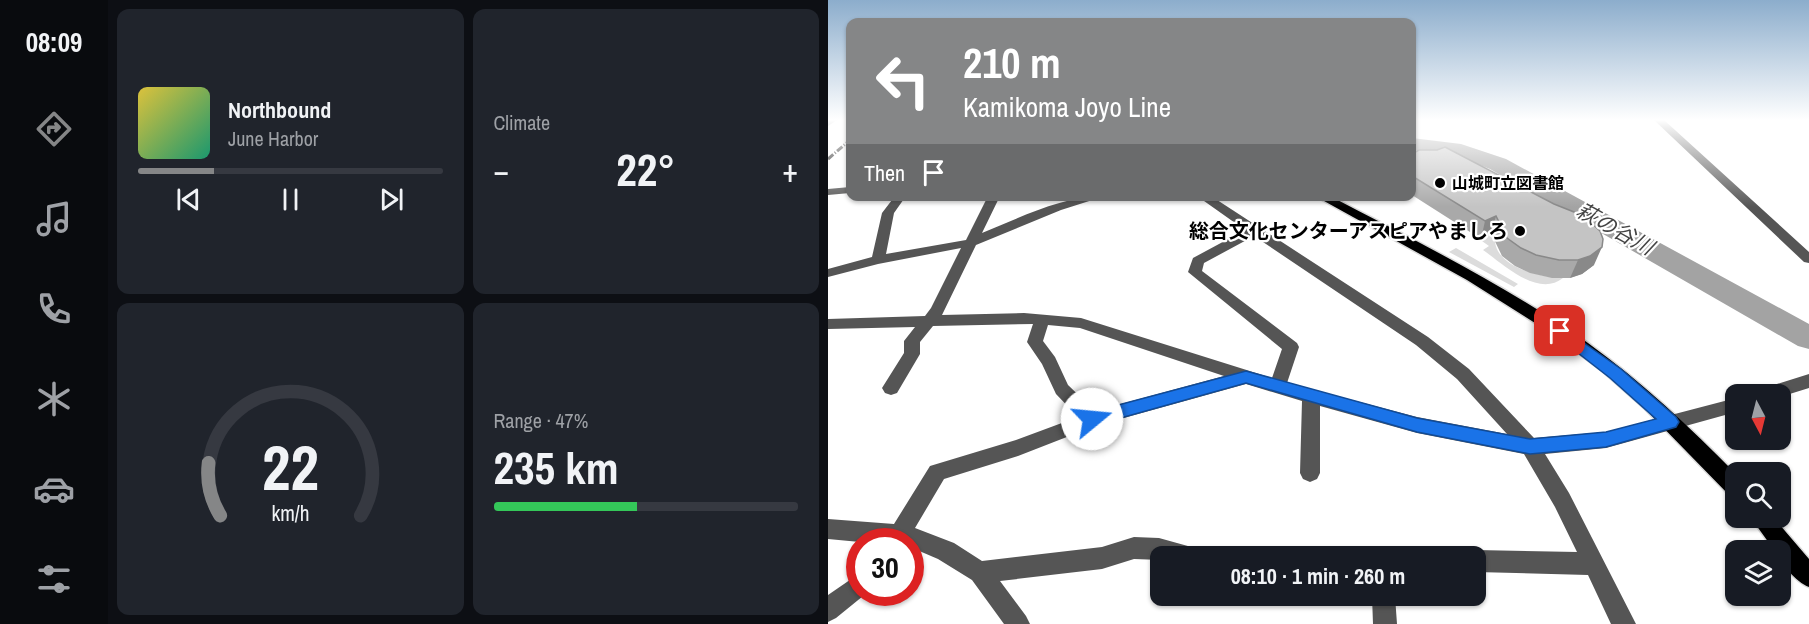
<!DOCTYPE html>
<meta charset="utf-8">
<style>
body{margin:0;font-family:"Archivo Narrow","Noto Sans JP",sans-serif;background:#20242c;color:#f1f3f6;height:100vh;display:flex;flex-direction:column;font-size:22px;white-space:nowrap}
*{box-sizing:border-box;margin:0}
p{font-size:20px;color:#9ea1a6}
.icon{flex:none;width:33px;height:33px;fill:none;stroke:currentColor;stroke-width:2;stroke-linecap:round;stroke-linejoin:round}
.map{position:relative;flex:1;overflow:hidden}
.side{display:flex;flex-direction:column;gap:9px;padding:9px;background:#0d0f14;width:720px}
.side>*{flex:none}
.top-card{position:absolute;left:18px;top:18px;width:570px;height:183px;border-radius:12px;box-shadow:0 2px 4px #0004;background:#858687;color:#fff;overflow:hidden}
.needle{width:39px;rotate:173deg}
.tools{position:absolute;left:897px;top:384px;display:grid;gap:12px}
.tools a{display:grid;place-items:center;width:66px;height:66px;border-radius:12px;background:#171b24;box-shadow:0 2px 4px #0004;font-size:30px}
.speed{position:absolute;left:18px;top:528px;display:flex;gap:12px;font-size:30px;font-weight:700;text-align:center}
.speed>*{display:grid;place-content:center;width:78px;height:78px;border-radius:50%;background:#171b24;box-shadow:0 2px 4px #0004;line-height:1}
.speed .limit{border:9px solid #d22;background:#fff;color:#111}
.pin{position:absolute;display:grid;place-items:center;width:51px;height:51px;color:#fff;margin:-26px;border-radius:12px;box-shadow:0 3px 9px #0006}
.me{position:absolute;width:66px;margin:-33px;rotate:73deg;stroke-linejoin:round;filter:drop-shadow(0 0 4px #0008)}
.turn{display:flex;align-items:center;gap:21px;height:126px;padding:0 18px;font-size:27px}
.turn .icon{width:78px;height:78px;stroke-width:2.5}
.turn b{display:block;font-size:42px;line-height:51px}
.then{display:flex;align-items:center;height:57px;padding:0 18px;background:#0003;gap:12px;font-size:22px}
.big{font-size:45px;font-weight:800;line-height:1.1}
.side .tile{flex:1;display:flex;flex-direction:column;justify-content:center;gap:9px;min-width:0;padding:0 21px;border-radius:12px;background:#20242c}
.side .dial{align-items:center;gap:0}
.dial svg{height:156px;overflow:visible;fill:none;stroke:#363941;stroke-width:7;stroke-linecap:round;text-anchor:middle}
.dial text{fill:#f1f3f6;stroke:none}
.song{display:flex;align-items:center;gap:18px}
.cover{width:72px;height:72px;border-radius:9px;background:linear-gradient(135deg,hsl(50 70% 55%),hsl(160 70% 35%))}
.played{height:6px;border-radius:3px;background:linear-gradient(90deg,#858687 25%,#363941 25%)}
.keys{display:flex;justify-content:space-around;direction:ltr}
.heat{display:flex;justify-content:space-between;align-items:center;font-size:33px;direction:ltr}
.charge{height:9px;border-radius:4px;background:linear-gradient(90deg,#34c759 47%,#363941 0)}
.side .tiles{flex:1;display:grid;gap:9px;grid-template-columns:repeat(2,1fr)}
.trip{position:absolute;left:322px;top:546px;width:336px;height:60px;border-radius:12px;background:#171b24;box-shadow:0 2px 4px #0004;font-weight:800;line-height:60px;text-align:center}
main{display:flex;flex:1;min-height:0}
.tab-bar{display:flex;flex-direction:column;width:108px;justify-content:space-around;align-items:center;background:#090b0e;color:#9ea1a6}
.tab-bar .icon{width:42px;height:42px}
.tab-bar .current{color:#858687}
.tab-bar b{font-size:27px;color:#f1f3f6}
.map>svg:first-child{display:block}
.green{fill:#dcdcdc}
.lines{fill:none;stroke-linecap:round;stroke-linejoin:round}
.river{fill:#a3a3a3;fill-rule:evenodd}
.major-casing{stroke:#dbdbdb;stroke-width:3}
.minor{fill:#555;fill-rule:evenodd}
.major{fill:#000;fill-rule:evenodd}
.rail{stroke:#000;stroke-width:3;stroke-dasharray:7 2 1 2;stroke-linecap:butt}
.wall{fill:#a9a9a9}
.shaded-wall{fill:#898989}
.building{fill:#c4c4c4;stroke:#898989;stroke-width:1.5}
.route{fill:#1a73e8;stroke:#114b97;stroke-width:1.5}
.poi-dot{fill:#000;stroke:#fff;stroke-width:2}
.labels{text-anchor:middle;stroke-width:4.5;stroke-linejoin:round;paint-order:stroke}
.far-poi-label{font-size:16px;font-weight:bold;fill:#000;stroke:#fff;text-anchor:start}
.poi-label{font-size:20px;font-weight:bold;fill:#000;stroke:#fff;text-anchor:end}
.water-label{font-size:21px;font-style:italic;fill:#444;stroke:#fff}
</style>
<main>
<nav class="tab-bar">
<b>08:09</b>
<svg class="icon current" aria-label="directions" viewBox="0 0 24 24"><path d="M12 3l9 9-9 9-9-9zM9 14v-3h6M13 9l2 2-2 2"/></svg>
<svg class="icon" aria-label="music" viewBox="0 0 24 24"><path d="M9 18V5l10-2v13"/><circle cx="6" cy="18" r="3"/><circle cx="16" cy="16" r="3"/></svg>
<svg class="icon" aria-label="phone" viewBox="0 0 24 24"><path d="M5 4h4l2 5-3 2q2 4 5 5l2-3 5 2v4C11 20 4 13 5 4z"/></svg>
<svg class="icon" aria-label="climate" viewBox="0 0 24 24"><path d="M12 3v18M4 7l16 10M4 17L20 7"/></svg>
<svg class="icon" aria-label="car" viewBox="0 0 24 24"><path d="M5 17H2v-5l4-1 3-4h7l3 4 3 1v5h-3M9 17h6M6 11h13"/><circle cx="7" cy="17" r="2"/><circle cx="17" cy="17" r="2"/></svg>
<svg class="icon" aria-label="filters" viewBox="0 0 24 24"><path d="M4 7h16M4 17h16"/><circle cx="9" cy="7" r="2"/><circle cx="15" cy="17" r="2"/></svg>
</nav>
<section class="side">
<div class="tiles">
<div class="tile">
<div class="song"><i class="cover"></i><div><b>Northbound</b><p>June Harbor</p></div></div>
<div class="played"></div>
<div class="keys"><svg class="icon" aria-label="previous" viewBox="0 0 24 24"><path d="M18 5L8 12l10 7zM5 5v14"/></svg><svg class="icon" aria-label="pause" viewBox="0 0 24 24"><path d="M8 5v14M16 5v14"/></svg><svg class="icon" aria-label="next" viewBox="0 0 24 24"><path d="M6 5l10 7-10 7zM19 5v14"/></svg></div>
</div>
<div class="tile"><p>Climate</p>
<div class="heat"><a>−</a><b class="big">22°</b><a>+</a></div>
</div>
<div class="tile dial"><svg viewBox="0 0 100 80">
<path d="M14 69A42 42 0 1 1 86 69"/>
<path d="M14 69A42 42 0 0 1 8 42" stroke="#858687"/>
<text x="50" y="56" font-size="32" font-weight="700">22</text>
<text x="50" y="72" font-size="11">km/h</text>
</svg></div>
<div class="tile"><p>Range · 47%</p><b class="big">235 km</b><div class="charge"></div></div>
</div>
</section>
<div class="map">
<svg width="981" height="624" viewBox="0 0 981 624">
<rect width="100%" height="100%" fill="#fff"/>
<!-- green -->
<path class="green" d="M663,233L667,236C664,267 712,277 735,278C710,298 675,264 655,250L661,246L651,239Z
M628,248L690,284L686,287L621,252Z"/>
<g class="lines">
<!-- river -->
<path class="river" d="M584,138L633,144L678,159L981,324V349L970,346L662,169L629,156L584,150Z"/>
<!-- major casing -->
<g class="major-casing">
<path id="major" d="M487,196H502C590,242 679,286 760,343C814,382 862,427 908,474V497L901,495L817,409L773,370L726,335L639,280Z
M923,518H946L981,559V587C968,582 952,564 952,550H946Z"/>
</g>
<!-- minor -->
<path class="minor" d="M0,120H9L0,126Z
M826,120H836L981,252V263L976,262Z
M22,187V193L0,195V189Z
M67,196H78L66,213L58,254L138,240L160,196H172L154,233C194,217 233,196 277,196L233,210L148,245L114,315L196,313L253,318L444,378L454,349L360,272L365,258L417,230L369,196H383L600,337L641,369L706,438L778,432L908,398V412L778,448L717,454L741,493L808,624H783L760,575L648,572V556H639L640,553L648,550L749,552L727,507L696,454L589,433L492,406V473L489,479L482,482L475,479L472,473L474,401L418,384L267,426L190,456L116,479L87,528L126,543L154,561L274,547L306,537L331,538L367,548L370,556H333V560L306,559L274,569L172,581L198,616L202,624H176L144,580L110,559L82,547V542H32L0,539V519L66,524L102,466L188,440L250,417L228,394L214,364L199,342L205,324L105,326L92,342V354L69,393L63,395L57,393L54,388L76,353V341L87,327L0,329V319L97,316L103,308L133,248L50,264L0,277V269L44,257L54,213ZM426,236L588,345L629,379L679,434L589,417L459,383L471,347L469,343L374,271L376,263ZM220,325L252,328L396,376L267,411L240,385L227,357L215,341Z
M981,374V388L952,397V394H930L933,389Z
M32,573V592H40L8,618L0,622V595Z
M544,596H567L569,624H545Z"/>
<!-- major -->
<use href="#major" class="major"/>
<!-- rail -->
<path class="rail" d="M0,159L22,140"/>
</g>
<!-- wall -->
<path class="wall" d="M584,154L766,265L754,274L742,278H724L702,273L687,266L674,256L663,233L653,239L584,195Z"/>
<!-- shaded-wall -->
<path class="shaded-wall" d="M668,216L663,233L653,239L657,221Z
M774,247L766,265L754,274L742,278L750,260Z"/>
<!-- building -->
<path class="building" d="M617,147L726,204L756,216L772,231L775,239L774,247L762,256L750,260H731L708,255L693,248L679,238L668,216L657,221L584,176V154L591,150H609Z"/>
<!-- sky -->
<linearGradient id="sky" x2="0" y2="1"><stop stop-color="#8cadcc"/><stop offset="0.58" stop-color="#fff"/><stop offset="1" stop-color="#fff" stop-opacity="0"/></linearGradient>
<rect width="981" height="207" fill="url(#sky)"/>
<!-- route -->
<path class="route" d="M732,326L793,369L848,417L851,422L848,427L778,447L702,454L589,432L418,383L264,426L258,424L255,419L258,414L264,412L418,371L589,418L702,439L778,432L828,419L782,378L727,335L725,331Z"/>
<!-- markers -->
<g class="poi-dot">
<circle cx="612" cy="183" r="6"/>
<circle cx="692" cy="231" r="6"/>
</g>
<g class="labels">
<!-- far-poi labels -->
<g class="far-poi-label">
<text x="624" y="189">山城町立図書館</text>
</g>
<!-- poi labels -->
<g class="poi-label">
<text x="680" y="238">総合文化センターアスピアやましろ</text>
</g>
<!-- water labels -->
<g class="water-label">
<text transform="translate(787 229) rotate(29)" y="7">萩の谷川</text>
</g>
</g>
</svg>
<div class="tools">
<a><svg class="needle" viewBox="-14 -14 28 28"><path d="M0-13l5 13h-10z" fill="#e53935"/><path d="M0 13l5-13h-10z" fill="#9ea1a6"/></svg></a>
<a><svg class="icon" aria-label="search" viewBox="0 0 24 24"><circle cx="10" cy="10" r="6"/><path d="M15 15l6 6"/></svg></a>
<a><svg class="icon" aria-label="layers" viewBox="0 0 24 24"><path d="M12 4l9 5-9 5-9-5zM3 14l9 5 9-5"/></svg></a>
</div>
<div class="speed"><div class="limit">30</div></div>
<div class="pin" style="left:732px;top:331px;background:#d93025"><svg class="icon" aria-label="arrive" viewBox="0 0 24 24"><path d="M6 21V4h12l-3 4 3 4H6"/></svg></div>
<svg class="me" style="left:264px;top:419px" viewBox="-20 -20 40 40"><circle r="19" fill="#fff"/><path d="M0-13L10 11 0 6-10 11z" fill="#1a73e8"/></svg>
<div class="trip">08:10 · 1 min · 260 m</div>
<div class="top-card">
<div class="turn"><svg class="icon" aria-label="left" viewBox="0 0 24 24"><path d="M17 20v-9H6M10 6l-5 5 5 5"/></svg><div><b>210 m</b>Kamikoma Joyo Line</div></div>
<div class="then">Then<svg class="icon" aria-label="arrive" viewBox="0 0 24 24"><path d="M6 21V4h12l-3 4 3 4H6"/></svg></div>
</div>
</div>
</main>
